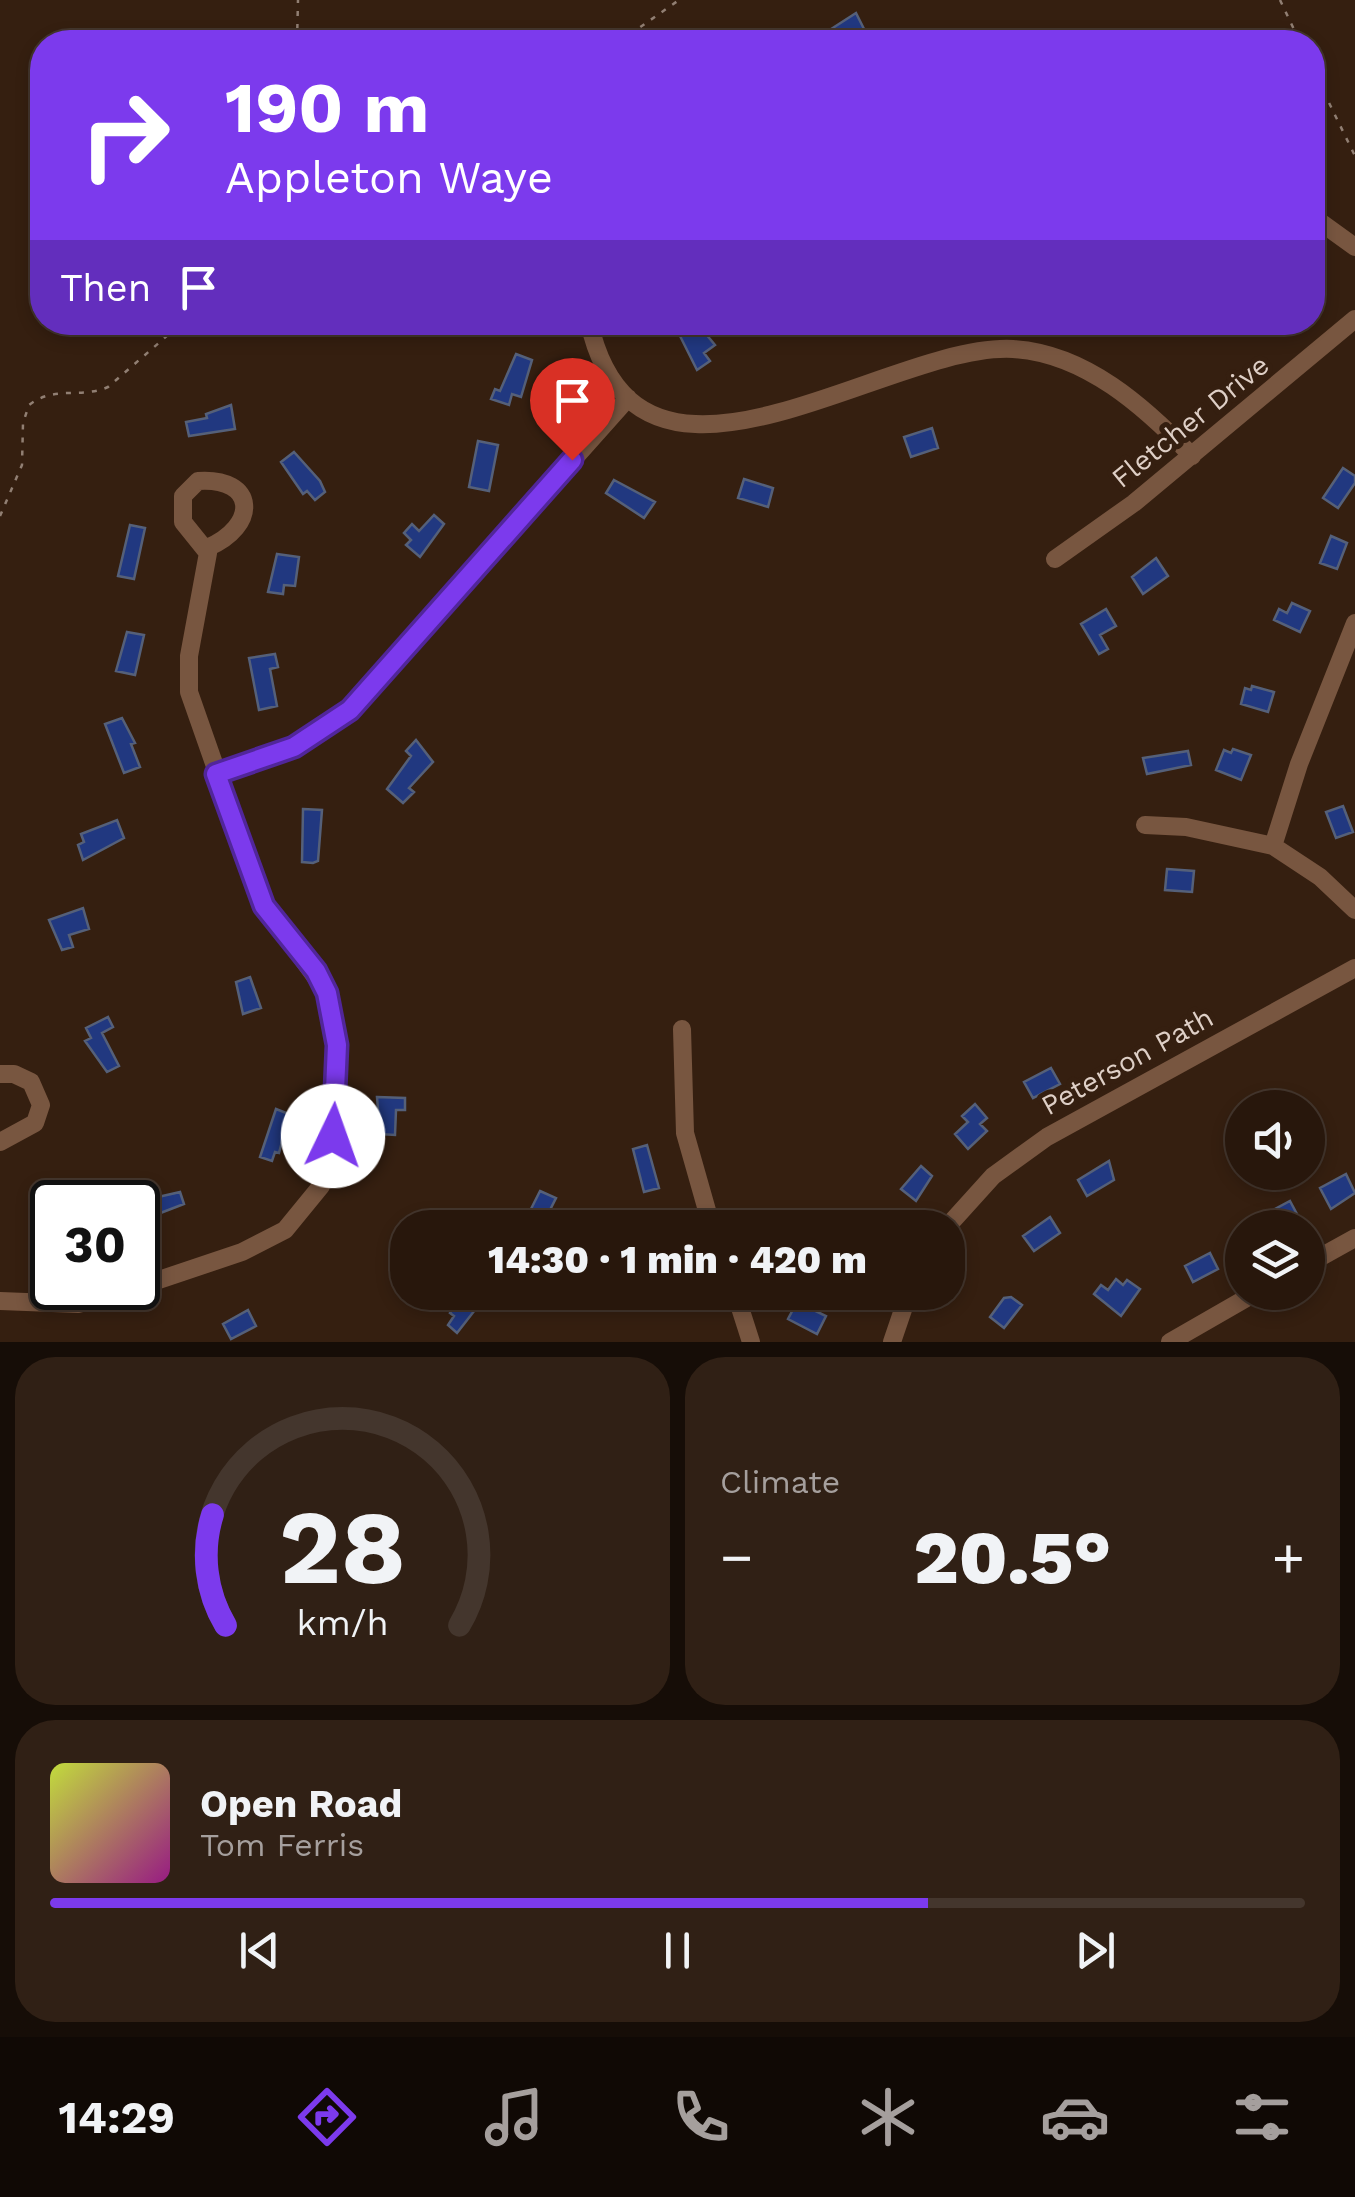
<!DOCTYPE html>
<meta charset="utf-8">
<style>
body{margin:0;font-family:"Work Sans",sans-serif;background:#302015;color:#f1f3f6;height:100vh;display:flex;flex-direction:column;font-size:38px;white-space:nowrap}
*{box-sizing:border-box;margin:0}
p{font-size:32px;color:#a59f9d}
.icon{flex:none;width:55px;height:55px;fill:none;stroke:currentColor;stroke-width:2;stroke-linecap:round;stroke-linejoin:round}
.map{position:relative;height:1342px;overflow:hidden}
.sheet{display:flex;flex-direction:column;gap:15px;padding:15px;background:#160d07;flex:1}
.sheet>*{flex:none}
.banner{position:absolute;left:30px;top:30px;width:1295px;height:305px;border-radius:40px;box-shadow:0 5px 15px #0003,0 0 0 2px #44362d;background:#7c3aed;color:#fff;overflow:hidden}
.fabs{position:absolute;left:1225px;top:1090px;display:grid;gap:20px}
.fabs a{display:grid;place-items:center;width:100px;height:100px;border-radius:50%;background:#28170c;box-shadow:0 5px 15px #0003,0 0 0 2px #44362d;font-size:50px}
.speed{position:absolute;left:30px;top:1180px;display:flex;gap:20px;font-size:50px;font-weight:700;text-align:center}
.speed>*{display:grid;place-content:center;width:130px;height:130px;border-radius:50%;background:#28170c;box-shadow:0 5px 15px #0003,0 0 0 2px #44362d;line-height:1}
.speed .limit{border:5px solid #111;border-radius:15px;background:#fff;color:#111}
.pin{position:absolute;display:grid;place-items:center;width:85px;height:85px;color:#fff;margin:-102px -42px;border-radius:50% 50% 50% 0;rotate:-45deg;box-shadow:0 0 10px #0007}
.pin .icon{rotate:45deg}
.me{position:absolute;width:110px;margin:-55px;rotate:3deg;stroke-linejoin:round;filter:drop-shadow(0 0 8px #0008)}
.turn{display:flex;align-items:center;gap:35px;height:210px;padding:0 30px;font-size:45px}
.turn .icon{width:130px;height:130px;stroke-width:2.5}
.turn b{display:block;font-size:70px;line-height:85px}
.then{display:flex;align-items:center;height:95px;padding:0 30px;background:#0003;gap:20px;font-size:38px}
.big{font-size:75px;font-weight:800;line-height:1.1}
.sheet .tile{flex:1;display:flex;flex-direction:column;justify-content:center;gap:15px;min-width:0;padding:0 35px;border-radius:40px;background:#302015}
.sheet .dial{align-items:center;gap:0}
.dial svg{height:260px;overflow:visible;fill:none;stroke:#44362d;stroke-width:7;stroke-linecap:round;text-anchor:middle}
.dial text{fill:#f1f3f6;stroke:none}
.song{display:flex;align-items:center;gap:30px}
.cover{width:120px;height:120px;border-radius:15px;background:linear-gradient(135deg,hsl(70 70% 55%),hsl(310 70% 35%))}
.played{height:10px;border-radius:5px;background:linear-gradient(90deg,#7c3aed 70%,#44362d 70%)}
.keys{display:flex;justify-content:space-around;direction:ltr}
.heat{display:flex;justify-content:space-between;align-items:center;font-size:55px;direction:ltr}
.sheet .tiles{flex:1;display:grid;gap:15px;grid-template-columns:1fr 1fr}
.tile:last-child{grid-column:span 2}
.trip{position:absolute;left:390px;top:1210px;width:575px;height:100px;border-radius:40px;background:#28170c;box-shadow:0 5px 15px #0003,0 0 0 2px #44362d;font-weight:800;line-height:100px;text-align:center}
.dock{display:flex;height:160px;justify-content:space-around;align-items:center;background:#100905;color:#a59f9d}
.dock .icon{width:70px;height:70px}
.dock .selected{color:#7c3aed}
.dock b{font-size:45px;color:#f1f3f6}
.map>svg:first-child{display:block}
.building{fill:#213880;stroke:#556079;stroke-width:2.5}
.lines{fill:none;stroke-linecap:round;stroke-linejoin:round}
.path{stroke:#917f73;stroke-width:2.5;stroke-dasharray:5 8;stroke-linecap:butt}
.street{stroke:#785640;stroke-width:18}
.route-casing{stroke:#51269a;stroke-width:25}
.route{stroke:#7c3aed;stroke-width:18}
.labels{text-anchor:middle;stroke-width:10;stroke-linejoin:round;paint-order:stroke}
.street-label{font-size:28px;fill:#decfc6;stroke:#351f10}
</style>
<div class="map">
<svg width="1355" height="1342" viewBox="0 0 1355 1342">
<rect width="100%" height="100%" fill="#351f10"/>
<!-- building -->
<path class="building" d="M856,13L865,31L853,37L856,42H811Z
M696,322L715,345L704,353L710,361L697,370L679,334Z
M516,354L532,360L521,397L512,394L509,405L491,399L495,389L500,391Z
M231,405L235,429L189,436L186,422L207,418L206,414Z
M932,428L938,448L911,457L904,437Z
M478,441L498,445L489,491L469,487Z
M294,452L320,481L325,492L315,500L307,491L303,494L281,462Z
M1343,468L1355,476V483L1338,508L1323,498Z
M744,479L773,488L768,507L738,498Z
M614,480L655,502L644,518L606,493Z
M434,515L444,524L420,557L406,545L411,540L404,533L412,524L419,531Z
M130,525L145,528L134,579L118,576Z
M1331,536L1347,543L1337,569L1320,563Z
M277,554L299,557L295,586L284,585L283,594L268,592Z
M1156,558L1168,576L1143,594L1132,577Z
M1292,603L1310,611L1300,632L1274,620L1279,609L1287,613Z
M1106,609L1116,626L1100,635L1108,649L1099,654L1081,624Z
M127,632L144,635L135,675L116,671Z
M275,654L278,667L270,669L277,706L259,710L249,658Z
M1252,686L1274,692L1268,712L1241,704L1245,688L1251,690Z
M122,718L135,743L131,744L140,767L124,773L105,724Z
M416,740L433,762L409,788L414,792L403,803L387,789L411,756L406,751Z
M1233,749L1251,755L1241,780L1216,770L1224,750L1231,753Z
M1188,751L1191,765L1147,774L1143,758Z
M1343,806L1353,832L1336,838L1326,812Z
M303,809L322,810L318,861L313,863L302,862Z
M117,820L124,838L83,860L78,845L84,842L81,834Z
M1167,869L1194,871L1192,892L1165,890Z
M83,908L89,929L69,935L73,947L62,950L49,920Z
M250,977L261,1008L243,1014L236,982Z
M108,1017L113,1027L102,1033L119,1066L107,1072L85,1041L91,1038L86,1028Z
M1051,1068L1060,1084L1033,1098L1024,1082Z
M377,1097L405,1098V1110H396L395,1135L380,1134Z
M975,1104L987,1118L980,1124L987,1131L968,1149L955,1134L968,1122L962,1116Z
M276,1109L289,1114L279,1153L275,1152L272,1161L260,1157Z
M647,1145L659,1188L644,1192L633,1149Z
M1109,1161L1114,1180L1087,1196L1078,1180Z
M921,1166L932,1176L916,1201L901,1189Z
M1346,1174L1355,1193L1331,1209L1320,1188Z
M540,1191L556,1198L550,1210L585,1228H548L533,1220L536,1214L530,1211Z
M180,1192L184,1204L150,1217L145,1200Z
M1290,1201L1298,1216L1276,1228H1239Z
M1050,1217L1060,1233L1034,1251L1023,1236Z
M1210,1253L1218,1269L1193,1282L1185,1266Z
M1116,1279L1123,1285L1127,1280L1140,1289L1121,1316L1094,1294L1101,1285L1108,1290Z
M466,1292H489L457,1333L448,1325L454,1316L450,1313Z
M1011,1297L1022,1305L1004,1328L990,1317L1004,1298Z
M797,1302L826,1316L817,1334L788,1319Z
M248,1310L256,1326L231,1339L223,1324Z"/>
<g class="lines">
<!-- path -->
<path class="path" d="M1280,0L1300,42
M297,42L298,0
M619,42L679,0
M1312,68L1355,156
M0,516L22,465L23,423L29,405C54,385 82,399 108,387L183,322"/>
<!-- street -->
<path class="street" d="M1312,216L1355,247
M589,322C637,539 887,342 1013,349C1085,353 1145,407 1192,456
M1055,559L1134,503L1355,319
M1355,623L1299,764L1273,846L1320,877L1355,910
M216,774L293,747L350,710L628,398
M1145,825L1186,827L1273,846
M682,1029L685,1133L712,1228
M0,1074H14L31,1082L41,1105L35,1123L0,1142
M946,1228L993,1176L1047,1137L1355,968
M1308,1264L1355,1238
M138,1287L242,1252L285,1230L321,1186L333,1136L337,1045L327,993L264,906L189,692V656L208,553L183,522V496L198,481C257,477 259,526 207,548
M735,1292L751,1342
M0,1301L78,1304L136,1288
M892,1342L909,1292
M1170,1342L1257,1292"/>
</g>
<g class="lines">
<!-- route casing -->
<g class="route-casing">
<path id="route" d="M333,1136L337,1045L327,993L316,971L264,906L216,774L294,747L350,710L572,460"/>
</g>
<!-- route -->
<use href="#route" class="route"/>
</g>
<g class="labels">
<!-- street labels -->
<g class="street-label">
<text transform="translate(1190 421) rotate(-39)" y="10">Fletcher Drive</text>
<text transform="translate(1127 1061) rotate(-29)" y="10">Peterson Path</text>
</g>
</g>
</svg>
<div class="fabs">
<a><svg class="icon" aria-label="sound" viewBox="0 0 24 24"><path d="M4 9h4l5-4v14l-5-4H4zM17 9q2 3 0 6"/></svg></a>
<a><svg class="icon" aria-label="layers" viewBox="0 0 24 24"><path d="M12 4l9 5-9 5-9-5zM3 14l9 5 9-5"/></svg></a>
</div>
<div class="speed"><div class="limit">30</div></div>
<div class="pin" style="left:572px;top:460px;background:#d93025"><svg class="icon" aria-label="arrive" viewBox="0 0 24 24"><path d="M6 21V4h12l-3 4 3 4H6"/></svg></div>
<svg class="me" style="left:333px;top:1136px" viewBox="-20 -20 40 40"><circle r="19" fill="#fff"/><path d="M0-13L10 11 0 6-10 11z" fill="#7c3aed"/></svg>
<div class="trip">14:30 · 1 min · 420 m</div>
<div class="banner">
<div class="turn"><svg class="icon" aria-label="right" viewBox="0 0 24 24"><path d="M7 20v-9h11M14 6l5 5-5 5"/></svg><div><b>190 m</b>Appleton Waye</div></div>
<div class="then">Then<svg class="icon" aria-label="arrive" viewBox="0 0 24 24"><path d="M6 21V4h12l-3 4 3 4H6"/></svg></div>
</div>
</div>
<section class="sheet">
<div class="tiles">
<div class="tile dial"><svg viewBox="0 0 100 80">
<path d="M14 69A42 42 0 1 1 86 69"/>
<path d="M14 69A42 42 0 0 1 10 35" stroke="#7c3aed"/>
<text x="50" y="56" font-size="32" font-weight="700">28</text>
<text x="50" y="72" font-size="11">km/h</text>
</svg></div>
<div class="tile"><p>Climate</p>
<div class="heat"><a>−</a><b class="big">20.5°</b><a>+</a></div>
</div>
<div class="tile">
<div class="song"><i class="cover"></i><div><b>Open Road</b><p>Tom Ferris</p></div></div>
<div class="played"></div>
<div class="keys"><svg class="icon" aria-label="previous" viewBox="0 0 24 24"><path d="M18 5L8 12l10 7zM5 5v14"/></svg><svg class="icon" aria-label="pause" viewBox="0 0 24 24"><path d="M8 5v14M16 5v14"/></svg><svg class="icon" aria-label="next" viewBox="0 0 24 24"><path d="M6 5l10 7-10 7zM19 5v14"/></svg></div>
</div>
</div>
</section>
<nav class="dock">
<b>14:29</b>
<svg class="icon selected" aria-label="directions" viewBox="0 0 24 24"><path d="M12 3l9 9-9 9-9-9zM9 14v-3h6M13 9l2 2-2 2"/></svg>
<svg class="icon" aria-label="music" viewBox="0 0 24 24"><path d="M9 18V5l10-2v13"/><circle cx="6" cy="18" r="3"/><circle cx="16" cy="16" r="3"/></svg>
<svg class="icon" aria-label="phone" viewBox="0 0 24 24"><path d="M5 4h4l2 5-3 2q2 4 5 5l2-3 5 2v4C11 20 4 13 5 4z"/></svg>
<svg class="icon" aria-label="climate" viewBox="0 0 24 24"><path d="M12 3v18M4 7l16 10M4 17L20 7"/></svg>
<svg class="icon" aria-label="car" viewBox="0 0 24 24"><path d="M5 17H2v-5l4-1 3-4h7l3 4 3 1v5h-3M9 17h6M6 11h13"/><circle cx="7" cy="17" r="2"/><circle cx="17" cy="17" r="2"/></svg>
<svg class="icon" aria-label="filters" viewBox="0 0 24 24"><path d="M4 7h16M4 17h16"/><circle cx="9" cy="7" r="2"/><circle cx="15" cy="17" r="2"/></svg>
</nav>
